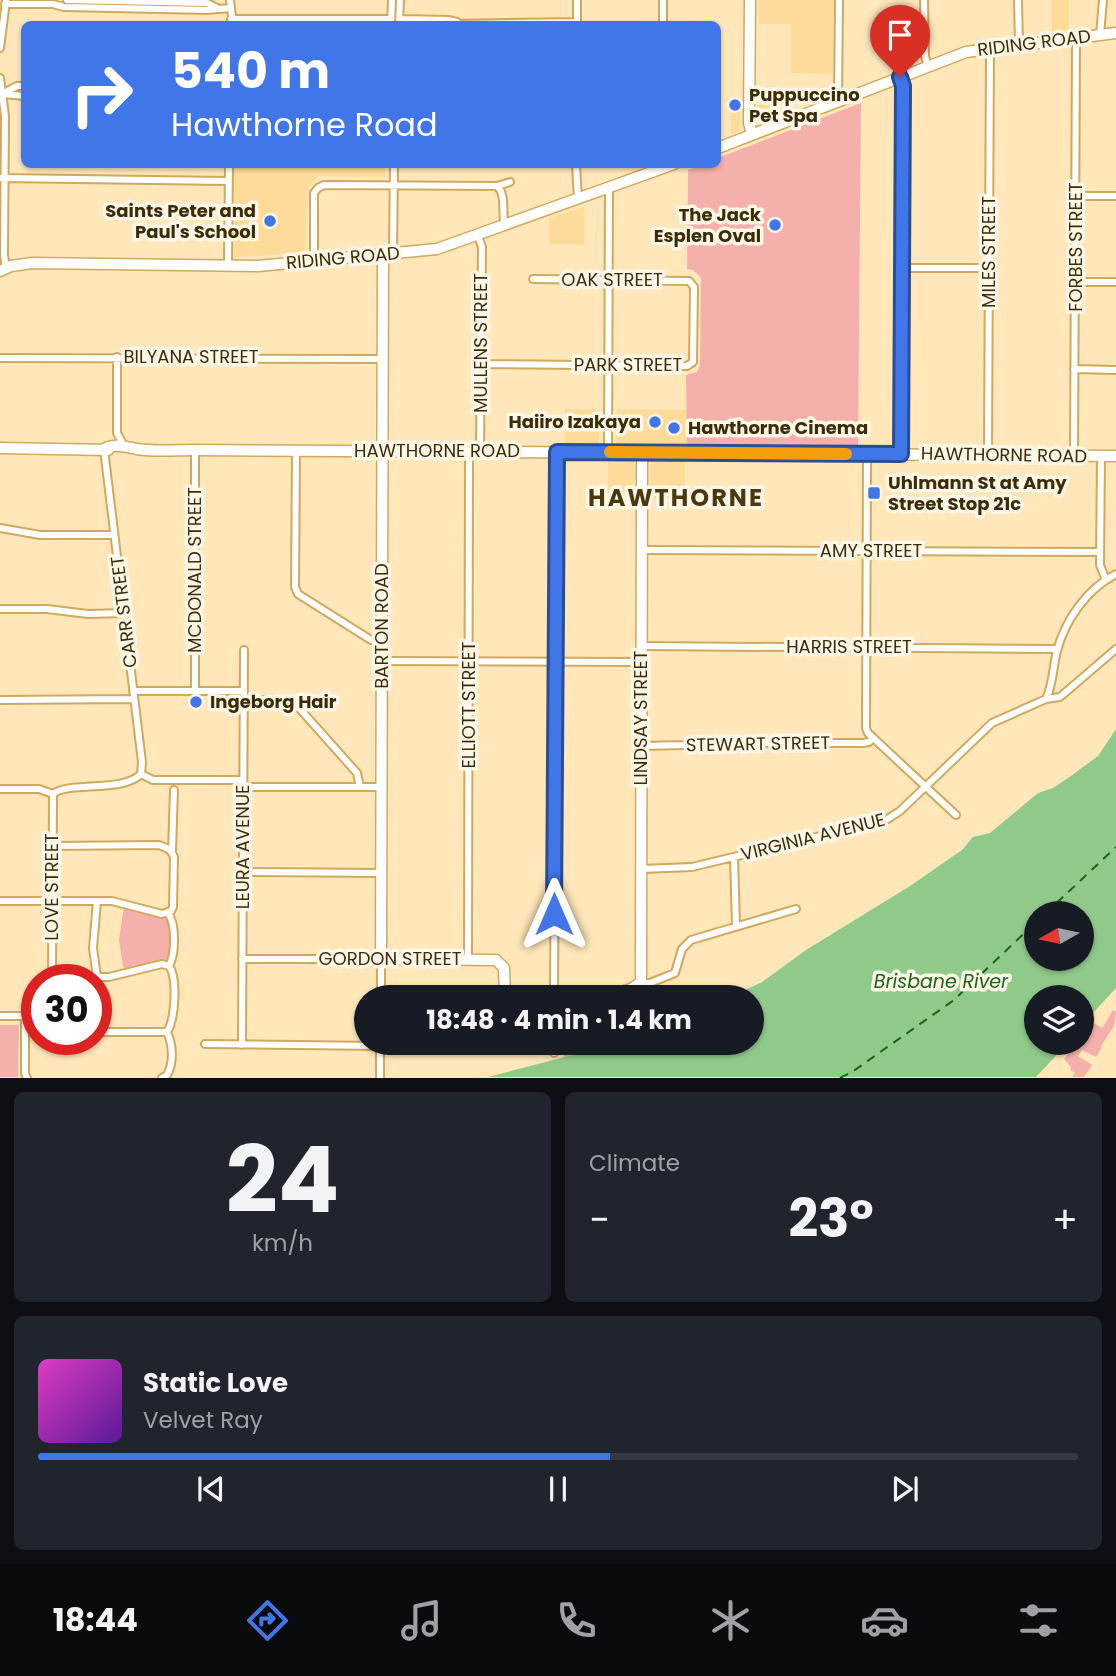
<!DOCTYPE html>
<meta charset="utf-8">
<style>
body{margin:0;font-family:Poppins,sans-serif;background:#20242c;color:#f1f3f6;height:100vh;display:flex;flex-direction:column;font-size:26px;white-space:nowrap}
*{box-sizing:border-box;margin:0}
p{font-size:23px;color:#9ea1a6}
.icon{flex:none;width:38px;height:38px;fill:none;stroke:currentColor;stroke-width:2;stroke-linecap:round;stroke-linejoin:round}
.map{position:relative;height:1078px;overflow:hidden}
.panel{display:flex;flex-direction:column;gap:14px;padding:14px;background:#0d0f14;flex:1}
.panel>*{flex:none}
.guide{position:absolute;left:21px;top:21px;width:700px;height:147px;border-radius:10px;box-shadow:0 2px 5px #0004;background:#4076e7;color:#fff;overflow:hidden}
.needle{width:46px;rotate:261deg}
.controls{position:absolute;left:1024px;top:901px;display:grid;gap:14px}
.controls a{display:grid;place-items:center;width:70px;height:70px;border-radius:50%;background:#171b24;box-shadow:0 2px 5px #0004;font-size:35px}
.speed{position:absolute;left:21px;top:964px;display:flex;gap:14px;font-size:35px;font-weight:700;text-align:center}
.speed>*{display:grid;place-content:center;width:91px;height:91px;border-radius:50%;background:#171b24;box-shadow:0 2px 5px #0004;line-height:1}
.speed .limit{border:10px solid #d22;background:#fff;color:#111}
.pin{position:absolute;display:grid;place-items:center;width:60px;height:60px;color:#fff;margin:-72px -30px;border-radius:50% 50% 50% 0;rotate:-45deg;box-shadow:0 0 7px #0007}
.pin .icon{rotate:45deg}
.me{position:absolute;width:77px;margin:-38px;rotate:0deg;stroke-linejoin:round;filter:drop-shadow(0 0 5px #0008)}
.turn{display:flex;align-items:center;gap:24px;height:147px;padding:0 35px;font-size:32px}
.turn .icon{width:91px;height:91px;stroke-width:2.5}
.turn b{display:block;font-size:49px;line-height:60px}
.big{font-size:52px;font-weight:700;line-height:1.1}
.panel .card{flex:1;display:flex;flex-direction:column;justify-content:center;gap:10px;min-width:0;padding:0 24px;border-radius:10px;background:#20242c}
.panel .dial{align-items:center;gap:0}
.dial b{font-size:91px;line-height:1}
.song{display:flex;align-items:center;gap:21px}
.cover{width:84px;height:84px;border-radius:10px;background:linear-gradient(135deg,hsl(310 70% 55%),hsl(270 70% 35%))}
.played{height:7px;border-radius:4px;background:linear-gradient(90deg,#4076e7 55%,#363941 55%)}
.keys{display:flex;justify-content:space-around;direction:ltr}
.heat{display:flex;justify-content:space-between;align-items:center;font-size:38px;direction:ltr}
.panel .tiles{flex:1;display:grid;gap:14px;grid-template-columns:1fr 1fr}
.card:last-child{grid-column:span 2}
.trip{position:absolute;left:354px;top:985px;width:410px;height:70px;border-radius:35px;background:#171b24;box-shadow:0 2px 5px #0004;font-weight:700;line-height:70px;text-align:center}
.menu{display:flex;height:112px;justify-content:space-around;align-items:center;background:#090b0e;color:#9ea1a6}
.menu .icon{width:49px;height:49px}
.menu .on{color:#4076e7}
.menu b{font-size:32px;color:#f1f3f6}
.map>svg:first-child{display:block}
.built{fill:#fedb99}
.green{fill:#f5b0ab}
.water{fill:#90ca8b;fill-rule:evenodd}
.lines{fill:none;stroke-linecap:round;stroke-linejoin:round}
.ferry{stroke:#166716;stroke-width:2;stroke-dasharray:9 7;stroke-linecap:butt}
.street-casing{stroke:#d0a95c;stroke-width:10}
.secondary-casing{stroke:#d0a95c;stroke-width:13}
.street{stroke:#fff;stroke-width:6}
.secondary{stroke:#fff;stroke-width:10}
.route-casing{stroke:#2a4d96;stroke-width:18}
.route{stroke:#4076e7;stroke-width:12}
.slow{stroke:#f59e0b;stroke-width:12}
.poi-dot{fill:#4076e7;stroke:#fef6e7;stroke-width:2.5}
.labels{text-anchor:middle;stroke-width:7;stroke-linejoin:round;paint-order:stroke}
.street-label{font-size:18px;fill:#3b2c0a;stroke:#fef6e7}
.poi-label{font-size:18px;font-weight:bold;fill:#3b2c0a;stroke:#fef6e7;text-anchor:start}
.water-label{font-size:19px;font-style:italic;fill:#166716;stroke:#fef6e7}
.district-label{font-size:24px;font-weight:bold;letter-spacing:2px;fill:#4c380e;stroke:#fef6e7}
</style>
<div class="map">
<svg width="1116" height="1078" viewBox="0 0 1116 1078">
<rect width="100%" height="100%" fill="#ffe7ba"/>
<!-- built -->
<path class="built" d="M759,0H834L833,74L791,73V24H759Z
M1052,0H1069V30L1052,32Z
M893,32H919L918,62L893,71Z
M731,99H740V130L731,134Z
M757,105H776V118L759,124Z
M234,165H385V177L318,176L307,189L305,253L234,257Z
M584,207V244H549V218Z
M565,409H599V444L565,443Z
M617,409L687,410V446L616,444Z
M650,460H685V498H650Z
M608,461H634L633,498H608Z"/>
<!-- green -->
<path class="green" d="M861,103L858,445L687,446L686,375L697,372L700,365L701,278L693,270L687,269L688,170L702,165L718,164V158Z
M124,906L163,917L171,922V958L124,971L119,940Z
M675,986L682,997H628Z
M1113,1010L1116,1012L1114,1026L1101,1046L1102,1047L1096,1057L1082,1050L1078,1056L1092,1065L1084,1077H1072L1075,1073L1070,1070L1071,1067L1064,1059L1076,1043H1082V1036L1092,1022L1102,1028Z
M0,1025H19L18,1077H0Z
M563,1043H618L564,1057Z"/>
<!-- water -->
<path class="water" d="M1116,729V988L1082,1025V998H1036V1043H1068L1036,1077H488L618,1043H751V998L730,997L762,982L806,950L910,886L962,850L973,837L990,833L1038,793L1053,788L1068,778L1098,756ZM1036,914H1082V959H1036Z"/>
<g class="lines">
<!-- ferry -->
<path class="ferry" d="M1045,914L1116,847
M840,1078L852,1072L954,1000L1036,922"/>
<!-- street casing -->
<g class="street-casing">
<path id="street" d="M67,0L207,3L217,8
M230,0L233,24
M924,0L925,56L928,67
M1018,0L1019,45
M5,4H53L64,7L207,10L230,8
M231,19H391
M400,19L448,20L457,22
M391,24L392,0
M399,24L400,0
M454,24L577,22
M577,24V0
M663,24V0
M1100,35L1103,0
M0,48L6,1
M900,77L903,86L901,454
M0,78L5,116L4,255L6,268
M4,94L24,96
M0,95L17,86H24
M838,101L839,0
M576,164L578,200
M0,178L228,181
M497,186L510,182
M1076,196H1116
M478,236L482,247L480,451
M393,254L394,164
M314,261V193L318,188L324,185L497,186C507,195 501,213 505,226
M228,265L229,164
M903,268H989
M1076,282H1116
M117,357V433L124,446
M0,358L383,359
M481,364L687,366L693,362L694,287L689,281L533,279
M1074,369L1116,370
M104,449L142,762L141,774
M195,450V690
M296,450L295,587L298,594L371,640L383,642
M608,452L609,188
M867,454L866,728L868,733L956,815
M988,455L990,48
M1074,455L1076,38
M1101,456L1100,565L1106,580
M0,528L40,535H114
M642,550L1100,552
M0,609H47L88,614L124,613
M641,646L1057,649
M382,661L641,662
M133,691H244
M1046,699L1060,697L1116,649
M0,700L134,699
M244,700H292L357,773L360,787
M641,746L686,745L692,743H863L869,742L873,738
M141,774L153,780H243
M243,787H382
M0,789H39L53,794C68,781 123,793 141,774
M172,851L174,790
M734,857L736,926
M641,869L692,867L886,820L900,811L992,723L1046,699C1053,685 1053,666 1057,651C1065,620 1087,589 1116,574
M243,872L381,873
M0,901H112L162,914L171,911L173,907L174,857C171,849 167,848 159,845L52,846
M168,913C176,924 176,953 169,966
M242,959H381V998
M468,959L469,451
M52,977H109L162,964L169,966C178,978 175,1020 167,1032C173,1045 174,1063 167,1075L162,1078
M97,977L93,948L97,901
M52,978L53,794
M640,983H650L675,973L682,949L691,940L796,909
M554,998L557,452
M0,1016H25L37,1013
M25,1016V1073L27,1078
M96,1032H167
M380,1043V1077
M554,1043V1053
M59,1044V1040
M205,1044L380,1046
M242,1045L244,650"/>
</g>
<!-- secondary casing -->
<g class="secondary-casing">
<path id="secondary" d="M750,0L749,123L752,134
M718,148L966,52L1116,33
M383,255L381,959L496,960L504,968L505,998
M0,271L11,266L32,263L258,266L437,249L674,164
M0,448L108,450
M104,449C115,443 125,447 137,449C155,452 176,450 195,450L1116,456
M601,998L631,989L640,983L641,979L642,452"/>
</g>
<!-- street -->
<use href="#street" class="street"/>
<!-- secondary -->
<use href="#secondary" class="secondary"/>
</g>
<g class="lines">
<!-- route casing -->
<g class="route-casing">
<path id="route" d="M554,914L557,452L901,454L903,86L900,77"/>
</g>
<!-- route -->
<use href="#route" class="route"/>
<!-- slow -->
<path class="slow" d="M610,452L846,454"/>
</g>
<!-- markers -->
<g class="poi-dot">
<circle cx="735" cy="105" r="7"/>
<circle cx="270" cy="221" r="7"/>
<circle cx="775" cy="225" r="7"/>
<circle cx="655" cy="422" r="7"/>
<circle cx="674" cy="428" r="7"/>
<rect x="867" y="486" width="14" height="14" rx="3.5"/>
<circle cx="196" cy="702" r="7"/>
</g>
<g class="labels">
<!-- street labels -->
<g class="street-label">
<text transform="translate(1034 43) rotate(-7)" y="6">RIDING ROAD</text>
<text transform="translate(1076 247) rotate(-90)" y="6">FORBES STREET</text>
<text transform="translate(989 252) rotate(-90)" y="6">MILES STREET</text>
<text transform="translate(343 258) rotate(-5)" y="6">RIDING ROAD</text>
<text x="612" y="286">OAK STREET</text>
<text transform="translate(481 343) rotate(-90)" y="6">MULLENS STREET</text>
<text x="191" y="363">BILYANA STREET</text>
<text x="628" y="371">PARK STREET</text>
<text x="437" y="457">HAWTHORNE ROAD</text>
<text transform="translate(1004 455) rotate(1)" y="6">HAWTHORNE ROAD</text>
<text x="871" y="557">AMY STREET</text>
<text transform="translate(195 570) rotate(-90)" y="6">MCDONALD STREET</text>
<text transform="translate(124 612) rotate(-97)" y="6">CARR STREET</text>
<text transform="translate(382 626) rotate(-90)" y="6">BARTON ROAD</text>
<text x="849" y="653">HARRIS STREET</text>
<text transform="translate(469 705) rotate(-90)" y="6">ELLIOTT STREET</text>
<text transform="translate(641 718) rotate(-90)" y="6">LINDSAY STREET</text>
<text transform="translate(758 744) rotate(-1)" y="6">STEWART STREET</text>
<text transform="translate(813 837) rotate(-14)" y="6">VIRGINIA AVENUE</text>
<text transform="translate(243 847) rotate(-90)" y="6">LEURA AVENUE</text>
<text transform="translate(52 887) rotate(-90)" y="6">LOVE STREET</text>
<text x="390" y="965">GORDON STREET</text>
</g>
<!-- poi labels -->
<g class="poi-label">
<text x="749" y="101">Puppuccino<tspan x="749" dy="21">Pet Spa</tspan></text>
<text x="256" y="217" text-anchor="end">Saints Peter and<tspan x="256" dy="21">Paul's School</tspan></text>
<text x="761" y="221" text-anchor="end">The Jack<tspan x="761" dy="21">Esplen Oval</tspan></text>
<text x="641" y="428" text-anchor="end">Haiiro Izakaya</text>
<text x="688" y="434">Hawthorne Cinema</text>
<text x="888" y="489">Uhlmann St at Amy<tspan x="888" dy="21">Street Stop 21c</tspan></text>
<text x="210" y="708">Ingeborg Hair</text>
</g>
<!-- water labels -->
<g class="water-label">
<text x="941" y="988">Brisbane River</text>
</g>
<!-- district labels -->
<g class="district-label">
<text x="676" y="506">HAWTHORNE</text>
</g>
</g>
</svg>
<div class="controls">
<a><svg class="needle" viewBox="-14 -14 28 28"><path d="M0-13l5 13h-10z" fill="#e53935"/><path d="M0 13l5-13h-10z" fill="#9ea1a6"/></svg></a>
<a><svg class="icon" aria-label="layers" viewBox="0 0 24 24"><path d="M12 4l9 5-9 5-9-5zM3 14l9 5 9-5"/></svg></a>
</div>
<div class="speed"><div class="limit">30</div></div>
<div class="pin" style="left:900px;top:77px;background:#d93025"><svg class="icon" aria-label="arrive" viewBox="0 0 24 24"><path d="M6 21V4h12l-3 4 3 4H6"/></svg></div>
<svg class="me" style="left:554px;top:914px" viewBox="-20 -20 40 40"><path d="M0-17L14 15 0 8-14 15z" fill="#4076e7" stroke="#fff" stroke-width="4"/></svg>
<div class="trip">18:48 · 4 min · 1.4 km</div>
<div class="guide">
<div class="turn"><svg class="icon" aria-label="right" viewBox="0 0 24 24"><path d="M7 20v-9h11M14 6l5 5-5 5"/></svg><div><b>540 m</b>Hawthorne Road</div></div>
</div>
</div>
<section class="panel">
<div class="tiles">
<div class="card dial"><b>24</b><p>km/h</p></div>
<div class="card"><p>Climate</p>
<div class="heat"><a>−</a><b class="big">23°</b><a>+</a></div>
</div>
<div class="card">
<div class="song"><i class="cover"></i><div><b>Static Love</b><p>Velvet Ray</p></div></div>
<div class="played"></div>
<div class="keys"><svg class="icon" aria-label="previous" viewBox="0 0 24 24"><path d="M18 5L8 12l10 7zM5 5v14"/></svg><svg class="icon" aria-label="pause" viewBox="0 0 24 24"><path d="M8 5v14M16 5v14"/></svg><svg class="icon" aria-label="next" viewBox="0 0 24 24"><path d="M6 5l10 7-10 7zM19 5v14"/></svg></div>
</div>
</div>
</section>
<nav class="menu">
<b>18:44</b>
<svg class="icon on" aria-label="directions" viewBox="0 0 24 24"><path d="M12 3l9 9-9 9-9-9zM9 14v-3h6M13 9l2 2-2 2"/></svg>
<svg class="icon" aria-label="music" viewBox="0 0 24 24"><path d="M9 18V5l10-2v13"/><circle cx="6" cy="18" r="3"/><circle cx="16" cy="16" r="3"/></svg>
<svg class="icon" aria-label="phone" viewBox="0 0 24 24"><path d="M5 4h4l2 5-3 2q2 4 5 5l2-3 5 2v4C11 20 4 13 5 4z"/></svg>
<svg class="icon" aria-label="climate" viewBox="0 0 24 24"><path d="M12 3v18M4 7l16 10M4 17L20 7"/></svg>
<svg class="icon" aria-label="car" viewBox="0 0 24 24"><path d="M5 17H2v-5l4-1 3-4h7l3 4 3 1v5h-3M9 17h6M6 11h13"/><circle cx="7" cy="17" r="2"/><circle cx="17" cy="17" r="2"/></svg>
<svg class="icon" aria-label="filters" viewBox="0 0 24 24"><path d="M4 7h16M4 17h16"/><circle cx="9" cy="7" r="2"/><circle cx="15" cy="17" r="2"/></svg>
</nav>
